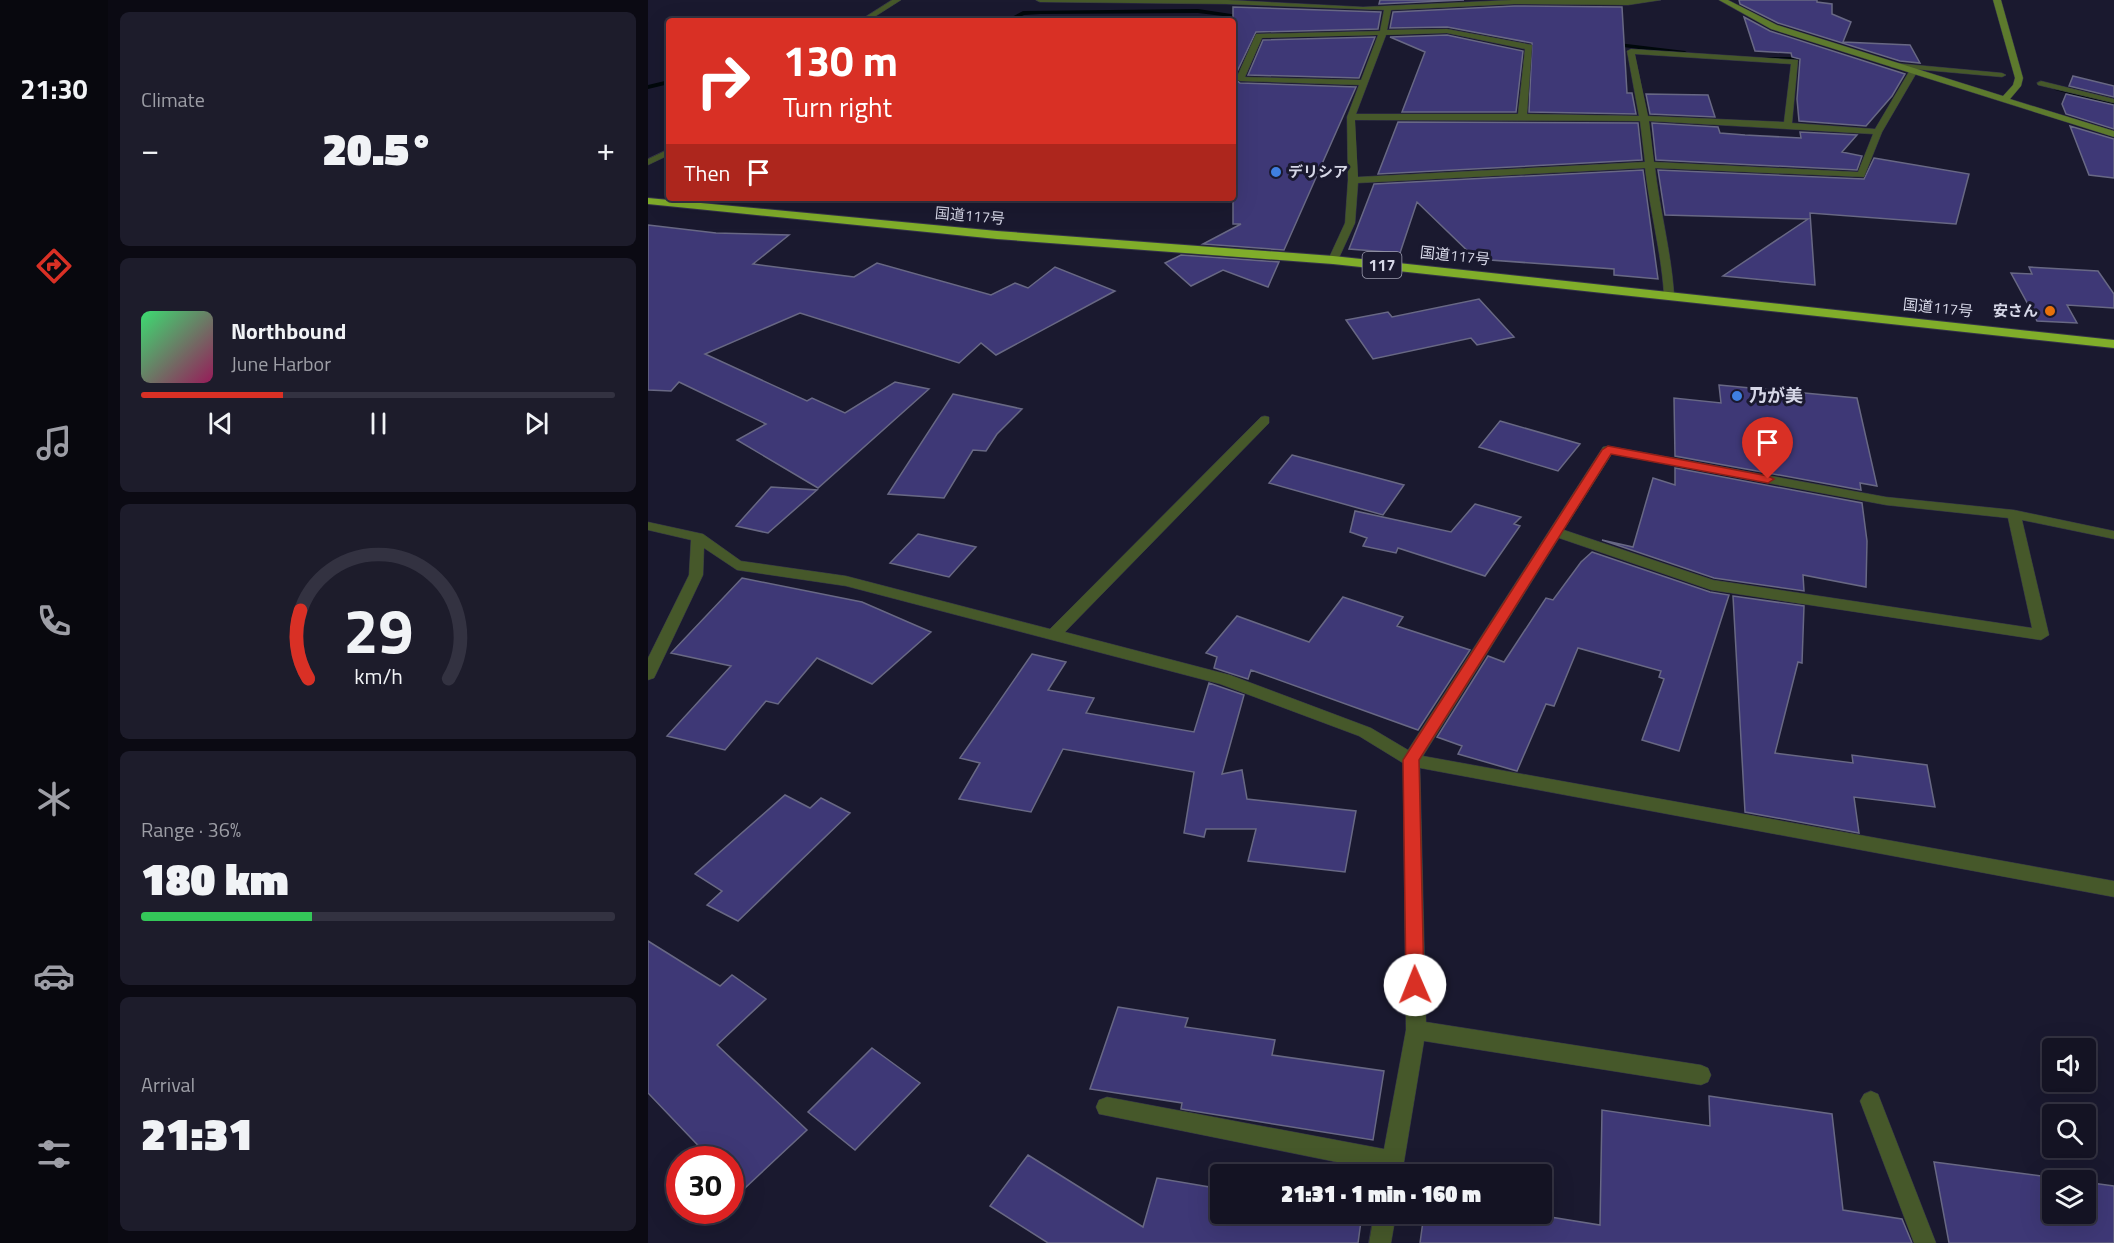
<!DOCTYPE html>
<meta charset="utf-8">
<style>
body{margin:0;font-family:"Titillium Web","Noto Sans JP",sans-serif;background:#1d1c2b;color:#f1f3f6;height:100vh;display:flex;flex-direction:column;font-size:22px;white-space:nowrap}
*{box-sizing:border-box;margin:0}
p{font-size:20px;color:#9d9ea6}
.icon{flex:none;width:33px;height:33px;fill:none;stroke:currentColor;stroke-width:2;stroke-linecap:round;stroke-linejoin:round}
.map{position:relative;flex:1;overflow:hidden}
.panel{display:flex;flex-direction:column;gap:12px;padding:12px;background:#0b0a13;width:540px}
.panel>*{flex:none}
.guide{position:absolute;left:18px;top:18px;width:570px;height:183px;border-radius:6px;box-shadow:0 6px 24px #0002,0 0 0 2px #333241;background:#d93025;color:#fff;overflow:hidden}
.controls{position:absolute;left:1394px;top:1038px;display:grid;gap:12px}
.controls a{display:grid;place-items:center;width:54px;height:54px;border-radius:6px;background:#141323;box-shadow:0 6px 24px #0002,0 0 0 2px #333241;font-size:30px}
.speed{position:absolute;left:18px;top:1146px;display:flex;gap:12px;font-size:30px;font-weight:700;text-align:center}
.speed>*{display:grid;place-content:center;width:78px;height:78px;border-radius:50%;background:#141323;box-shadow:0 6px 24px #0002,0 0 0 2px #333241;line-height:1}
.speed .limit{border:9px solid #d22;background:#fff;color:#111}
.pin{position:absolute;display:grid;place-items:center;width:51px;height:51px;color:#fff;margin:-62px -26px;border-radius:50% 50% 50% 0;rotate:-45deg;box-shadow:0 0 6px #0007}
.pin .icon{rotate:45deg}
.me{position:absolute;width:66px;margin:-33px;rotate:359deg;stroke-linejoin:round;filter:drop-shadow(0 0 4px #0008)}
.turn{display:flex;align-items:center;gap:21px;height:126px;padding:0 18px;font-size:27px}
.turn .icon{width:78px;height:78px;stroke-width:2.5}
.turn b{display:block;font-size:42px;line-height:51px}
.then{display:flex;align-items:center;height:57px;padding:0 18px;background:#0003;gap:12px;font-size:22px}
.big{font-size:45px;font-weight:800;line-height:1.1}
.panel .tile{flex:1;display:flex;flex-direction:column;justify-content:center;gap:9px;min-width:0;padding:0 21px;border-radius:9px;background:#1d1c2b}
.panel .dial{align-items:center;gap:0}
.dial svg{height:156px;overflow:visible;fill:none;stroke:#333241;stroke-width:7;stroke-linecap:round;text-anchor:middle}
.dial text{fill:#f1f3f6;stroke:none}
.song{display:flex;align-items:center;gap:18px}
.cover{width:72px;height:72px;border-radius:9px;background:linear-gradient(135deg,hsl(140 70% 55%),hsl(330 70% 35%))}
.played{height:6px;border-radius:3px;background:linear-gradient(90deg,#d93025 30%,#333241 30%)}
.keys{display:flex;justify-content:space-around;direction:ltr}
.heat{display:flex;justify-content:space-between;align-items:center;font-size:33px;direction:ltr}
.charge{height:9px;border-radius:4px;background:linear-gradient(90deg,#34c759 36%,#333241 0)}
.trip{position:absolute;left:562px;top:1164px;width:342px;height:60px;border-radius:6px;background:#141323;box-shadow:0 6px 24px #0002,0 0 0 2px #333241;font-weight:800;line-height:60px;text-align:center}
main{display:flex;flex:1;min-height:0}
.tab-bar{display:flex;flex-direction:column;width:108px;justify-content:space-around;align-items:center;background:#08080e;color:#9d9ea6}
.tab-bar .icon{width:42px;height:42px}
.tab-bar .selected{color:#d93025}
.tab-bar b{font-size:27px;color:#f1f3f6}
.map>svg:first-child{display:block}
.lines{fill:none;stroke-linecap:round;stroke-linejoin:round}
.stream{fill:#00080b;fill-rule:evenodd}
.building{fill:#3e3876;stroke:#686884;stroke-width:1.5}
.lane-casing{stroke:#343449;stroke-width:1}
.street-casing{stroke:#343449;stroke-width:1}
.secondary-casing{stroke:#343449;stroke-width:1}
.highway-casing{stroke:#343449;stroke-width:2}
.lane{fill:#46582a;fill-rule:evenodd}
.street{fill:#46582a;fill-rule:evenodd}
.secondary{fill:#5d7a2d;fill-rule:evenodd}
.highway{fill:#80ad2a;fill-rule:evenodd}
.route{fill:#d93025;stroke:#8d1f18;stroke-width:1.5}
.shop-dot{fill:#3f7fe0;stroke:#1a192f;stroke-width:2}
.food-dot{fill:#e8710a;stroke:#1a192f;stroke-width:2}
.labels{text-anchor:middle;stroke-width:6;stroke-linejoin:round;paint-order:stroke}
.far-poi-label{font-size:15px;font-weight:bold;fill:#d6d7e7;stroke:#1a192f;text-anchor:start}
.far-street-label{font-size:15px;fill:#d6d7e7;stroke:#1a192f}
.shield{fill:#1a192f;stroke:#9e9eb0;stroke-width:1.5}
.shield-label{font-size:16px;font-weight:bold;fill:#d6d7e7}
.poi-label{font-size:18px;font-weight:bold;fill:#d6d7e7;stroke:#1a192f;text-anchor:start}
</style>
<main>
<nav class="tab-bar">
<b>21:30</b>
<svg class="icon selected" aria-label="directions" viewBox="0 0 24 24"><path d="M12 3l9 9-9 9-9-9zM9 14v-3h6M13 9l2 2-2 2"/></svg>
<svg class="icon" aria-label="music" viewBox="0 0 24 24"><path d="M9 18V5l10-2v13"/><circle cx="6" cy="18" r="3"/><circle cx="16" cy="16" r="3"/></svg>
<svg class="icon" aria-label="phone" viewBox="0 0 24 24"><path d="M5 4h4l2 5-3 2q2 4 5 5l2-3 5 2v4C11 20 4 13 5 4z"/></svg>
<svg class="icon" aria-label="climate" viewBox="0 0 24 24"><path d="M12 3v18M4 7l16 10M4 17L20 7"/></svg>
<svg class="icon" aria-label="car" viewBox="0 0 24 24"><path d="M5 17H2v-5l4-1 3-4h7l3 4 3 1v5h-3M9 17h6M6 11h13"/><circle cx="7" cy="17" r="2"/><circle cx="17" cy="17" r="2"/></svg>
<svg class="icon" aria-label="filters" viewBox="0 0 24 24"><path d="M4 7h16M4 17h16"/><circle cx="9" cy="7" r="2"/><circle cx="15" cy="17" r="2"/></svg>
</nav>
<section class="panel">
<div class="tile"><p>Climate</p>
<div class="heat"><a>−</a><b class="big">20.5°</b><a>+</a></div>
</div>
<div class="tile">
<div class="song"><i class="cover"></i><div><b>Northbound</b><p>June Harbor</p></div></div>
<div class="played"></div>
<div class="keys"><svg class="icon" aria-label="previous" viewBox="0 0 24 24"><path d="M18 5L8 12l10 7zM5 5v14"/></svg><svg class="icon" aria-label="pause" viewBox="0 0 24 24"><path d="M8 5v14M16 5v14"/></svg><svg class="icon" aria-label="next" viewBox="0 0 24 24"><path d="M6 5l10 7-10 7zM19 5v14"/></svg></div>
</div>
<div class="tile dial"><svg viewBox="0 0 100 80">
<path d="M14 69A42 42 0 1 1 86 69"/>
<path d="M14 69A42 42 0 0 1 10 34" stroke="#d93025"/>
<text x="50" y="56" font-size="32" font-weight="700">29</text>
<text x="50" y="72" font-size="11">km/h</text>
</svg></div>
<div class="tile"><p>Range · 36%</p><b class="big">180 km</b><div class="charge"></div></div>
<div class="tile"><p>Arrival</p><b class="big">21:31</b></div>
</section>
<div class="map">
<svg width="1466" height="1243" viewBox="0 0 1466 1243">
<rect width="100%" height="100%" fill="#1a192f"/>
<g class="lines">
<!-- stream -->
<path class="stream" d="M550,9L603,17L600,19L550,13L392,14L376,15L364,21H356L375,11Z
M962,42L1037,51L1040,53L1037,55L960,45Z
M1114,57H1163L1166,59L1163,61L1112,60Z
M21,80V84L0,89V85Z
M1409,87L1466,102V106L1407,90L1406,89Z"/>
</g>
<!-- building -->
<path class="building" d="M732,0H816L731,4Z
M1091,0H1169V2L1184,4V14L1203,22L1195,42L1262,45L1272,63L1252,61L1130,23L1092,4Z
M866,6L974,7L979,93H984L988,114L881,112L884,43L799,27L742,28L745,12Z
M585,7L733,12L730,29L608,32L586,78L592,83L708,87L636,250L555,244L593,224H585Z
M1096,17L1122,31L1257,74L1244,96L1218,126L1151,121L1149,99L1152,59L1144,57L1143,53L1107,51Z
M799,35L875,51L868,112H754L777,52L742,37Z
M727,37L711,78L600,75L615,40Z
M1425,76L1466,86V97L1421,86Z
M998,94L1060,95L1067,117L1002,114Z
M1418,94L1466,105V129L1418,114L1414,104Z
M750,122L990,123L994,160L730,174Z
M1004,123L1070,127L1072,133L1097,135L1153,138L1152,132L1209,135L1194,152L1214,156L1209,170L1008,160Z
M1422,126L1466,139V178L1441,175Z
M1226,158L1321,174L1308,224L1162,213L1167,285L1075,276L1160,219L1017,215L1010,170L1216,179Z
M995,170L1010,279L966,275V269L828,259L769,202L752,253L701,249L726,184Z
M0,225L68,233L141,235L105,264L206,277L229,263L343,295L367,283L380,288L407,267L467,291L348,355L333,343L311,363L152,313L57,354L159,401L164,398L197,413L247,382L281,389L170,488L89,440L118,424L31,382L23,391L0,390Z
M533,255L631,262L620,287L575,270L543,286L517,263Z
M1381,267L1450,271L1466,294V308L1419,305L1429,323L1389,321L1363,273L1384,274Z
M831,299L866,337L829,345L823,338L725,359L698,320L740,312L744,317Z
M1071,385L1209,398L1229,486L1212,483L1213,490L1027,456L1026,398L1073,403Z
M305,394L374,409L349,434L338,451L325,450L296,498L240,494Z
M852,421L932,444L910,471L831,447Z
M644,455L756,485L735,515L621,483Z
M1027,468L1214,503L1219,541L1218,587L1155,575L1156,591L1066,578L954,540L985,547L1005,478L1027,485Z
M123,487L169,490L120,533L88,526Z
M827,504L873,517L866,524L872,526L837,576L750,548L748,553L715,546L719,538L702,532L707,511L803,532Z
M270,534L328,547L301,577L242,563Z
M944,552L1062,592L1081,595L1031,751L994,740L1016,679L1011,677L1013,671L930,648L906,706L898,704L869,771L810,754L814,746L789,737L840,656L856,662L898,598L905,600L933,562Z
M94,578L214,602L283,632L224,684L169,658L130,704L118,701L77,750L19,736L83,666L23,653Z
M1085,596L1156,606L1154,663L1150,662L1127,753L1205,763L1204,755L1279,765L1287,807L1206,797L1211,833L1097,812Z
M695,597L755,617L749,626L822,650L770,730L603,670L600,679L566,668L569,657L558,653L589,616L661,642Z
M384,654L418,662L400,690L446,698L438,713L546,732L561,683L596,695L574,774L594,770L599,799L708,811L697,872L600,861L608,829H558L556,837L536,833L546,772L415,749L383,812L311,799L332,763L312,758Z
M137,795L162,808L173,798L202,813L90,921L59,905L74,891L47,874Z
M0,941L72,986L84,975L118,999L69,1045L159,1130L82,1202V1160H64L0,1093Z
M470,1007L540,1018L537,1027L627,1040L624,1055L736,1071L725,1140L539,1110L533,1109L534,1103L442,1089Z
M224,1048L272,1083L207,1150L160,1112Z
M1061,1096L1184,1114L1195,1210L1254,1219L1264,1243H772L776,1214H884L952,1225L954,1110L1062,1126Z
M380,1155L495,1227L509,1178L573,1189V1214H714L710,1243H400L342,1206Z
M1286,1162L1424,1180H1404V1214H1437V1182L1466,1186V1243H1301Z"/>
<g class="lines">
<!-- lane casing -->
<g class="lane-casing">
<path id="lane" d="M1246,63L1354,73L1358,75L1354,77L1243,67L1242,65Z
M1393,81L1466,99V103L1390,85L1389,83Z"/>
</g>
<!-- street casing -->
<g class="street-casing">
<path id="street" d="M244,0H253L220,21H211Z
M388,0H580L715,7L864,0H1013L980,5L866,4L743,10L739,30L799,29L884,45L879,114L991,116L979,51L983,49L1150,60L1144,123L1227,129L1262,70L1269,72L1234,132L1216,177L1007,168C1012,211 1023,251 1026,294L1021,297L1016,294C1013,251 1002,211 997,168L710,183L707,223L690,260L681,262L680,260L697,223L700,180L699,117L711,85L592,81L588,79L608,34L732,31L736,10L578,4L392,2ZM799,33L877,49L870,114H708L738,35ZM730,35L713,80L597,77L614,38ZM987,54L1143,64L1136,122L1000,116ZM707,120L992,121L997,162L710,177ZM1001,121L1225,134L1210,172L1006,162Z
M21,149V155L0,165V159Z
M617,416L621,417V423L417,632L582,675L723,728L760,750L955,447L960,446L1238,497L1366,510L1466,531V539L1374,520L1401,635L1393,640L1063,590L911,538L775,756L1466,881V897L772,768L778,1022L1053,1065L1060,1068L1063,1075L1060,1082L1053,1085L776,1041L754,1174H732L733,1171L451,1114L448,1107L451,1100L459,1097L736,1149L758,1030L755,763L711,736L572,684L198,586L89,570L56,548L55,575L8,674L6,678L0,680V658L41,575L43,540L0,530V522L55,534L93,561L198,576L402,629L613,417ZM964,454L1238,505L1360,518L1384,628L1065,580L916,530Z
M1223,1091L1230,1094L1288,1243H1266L1212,1101L1216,1094Z
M726,1214H748L743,1243H721Z"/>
</g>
<!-- secondary casing -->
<g class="secondary-casing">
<path id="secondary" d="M1071,0H1080L1129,25L1355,96L1365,85L1367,78L1345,0H1353L1375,78L1373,86L1362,99L1466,131V137L1123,29Z"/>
</g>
<!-- highway casing -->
<g class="highway-casing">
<path id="highway" d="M0,198L349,231L685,256L1466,340V348L685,264L349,239L0,204Z"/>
</g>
<!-- lane -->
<use href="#lane" class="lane"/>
<!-- street -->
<use href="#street" class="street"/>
<!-- secondary -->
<use href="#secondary" class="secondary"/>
<!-- highway -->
<use href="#highway" class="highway"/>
</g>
<!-- route -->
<path class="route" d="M960,446L1120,476L1126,479L1120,483L963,454L771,760L776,985L774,991L767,993L761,991L758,985L755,760L954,450Z"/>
<!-- markers -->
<g class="shop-dot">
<circle cx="628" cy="172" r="6"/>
<circle cx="1089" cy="396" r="6"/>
</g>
<circle class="food-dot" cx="1402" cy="311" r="6"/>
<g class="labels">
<!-- far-poi labels -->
<g class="far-poi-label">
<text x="640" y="177">デリシア</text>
<text x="1390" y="316" text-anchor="end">安さん</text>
</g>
<!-- far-street labels -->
<g class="far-street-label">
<text transform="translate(322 216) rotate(5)" y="5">国道117号</text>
<text transform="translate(807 256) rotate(6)" y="5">国道117号</text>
<text transform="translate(1290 308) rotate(6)" y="5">国道117号</text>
</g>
<!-- shield labels -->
<rect class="shield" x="714.5" y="252" width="39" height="26" rx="4.5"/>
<g class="shield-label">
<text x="734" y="271">117</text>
</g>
<!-- poi labels -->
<g class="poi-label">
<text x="1101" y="402">乃が美</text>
</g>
</g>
</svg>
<div class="controls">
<a><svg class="icon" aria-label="sound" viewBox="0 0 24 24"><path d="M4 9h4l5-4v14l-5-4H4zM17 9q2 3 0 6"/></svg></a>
<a><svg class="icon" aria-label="search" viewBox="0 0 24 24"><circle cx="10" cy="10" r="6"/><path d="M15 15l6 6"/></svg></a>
<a><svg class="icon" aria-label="layers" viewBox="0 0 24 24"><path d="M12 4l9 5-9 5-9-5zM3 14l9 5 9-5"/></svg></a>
</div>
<div class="speed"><div class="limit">30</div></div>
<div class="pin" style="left:1120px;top:479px;background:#d93025"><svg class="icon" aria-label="arrive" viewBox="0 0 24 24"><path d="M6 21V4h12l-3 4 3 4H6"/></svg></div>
<svg class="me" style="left:767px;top:985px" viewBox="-20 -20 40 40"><circle r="19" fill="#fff"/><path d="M0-13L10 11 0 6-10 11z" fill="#d93025"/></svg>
<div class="trip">21:31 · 1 min · 160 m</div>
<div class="guide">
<div class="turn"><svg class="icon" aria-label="right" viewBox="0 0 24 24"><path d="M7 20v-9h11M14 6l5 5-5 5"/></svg><div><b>130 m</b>Turn right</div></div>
<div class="then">Then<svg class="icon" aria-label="arrive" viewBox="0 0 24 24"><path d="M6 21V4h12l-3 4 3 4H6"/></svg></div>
</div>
</div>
</main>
